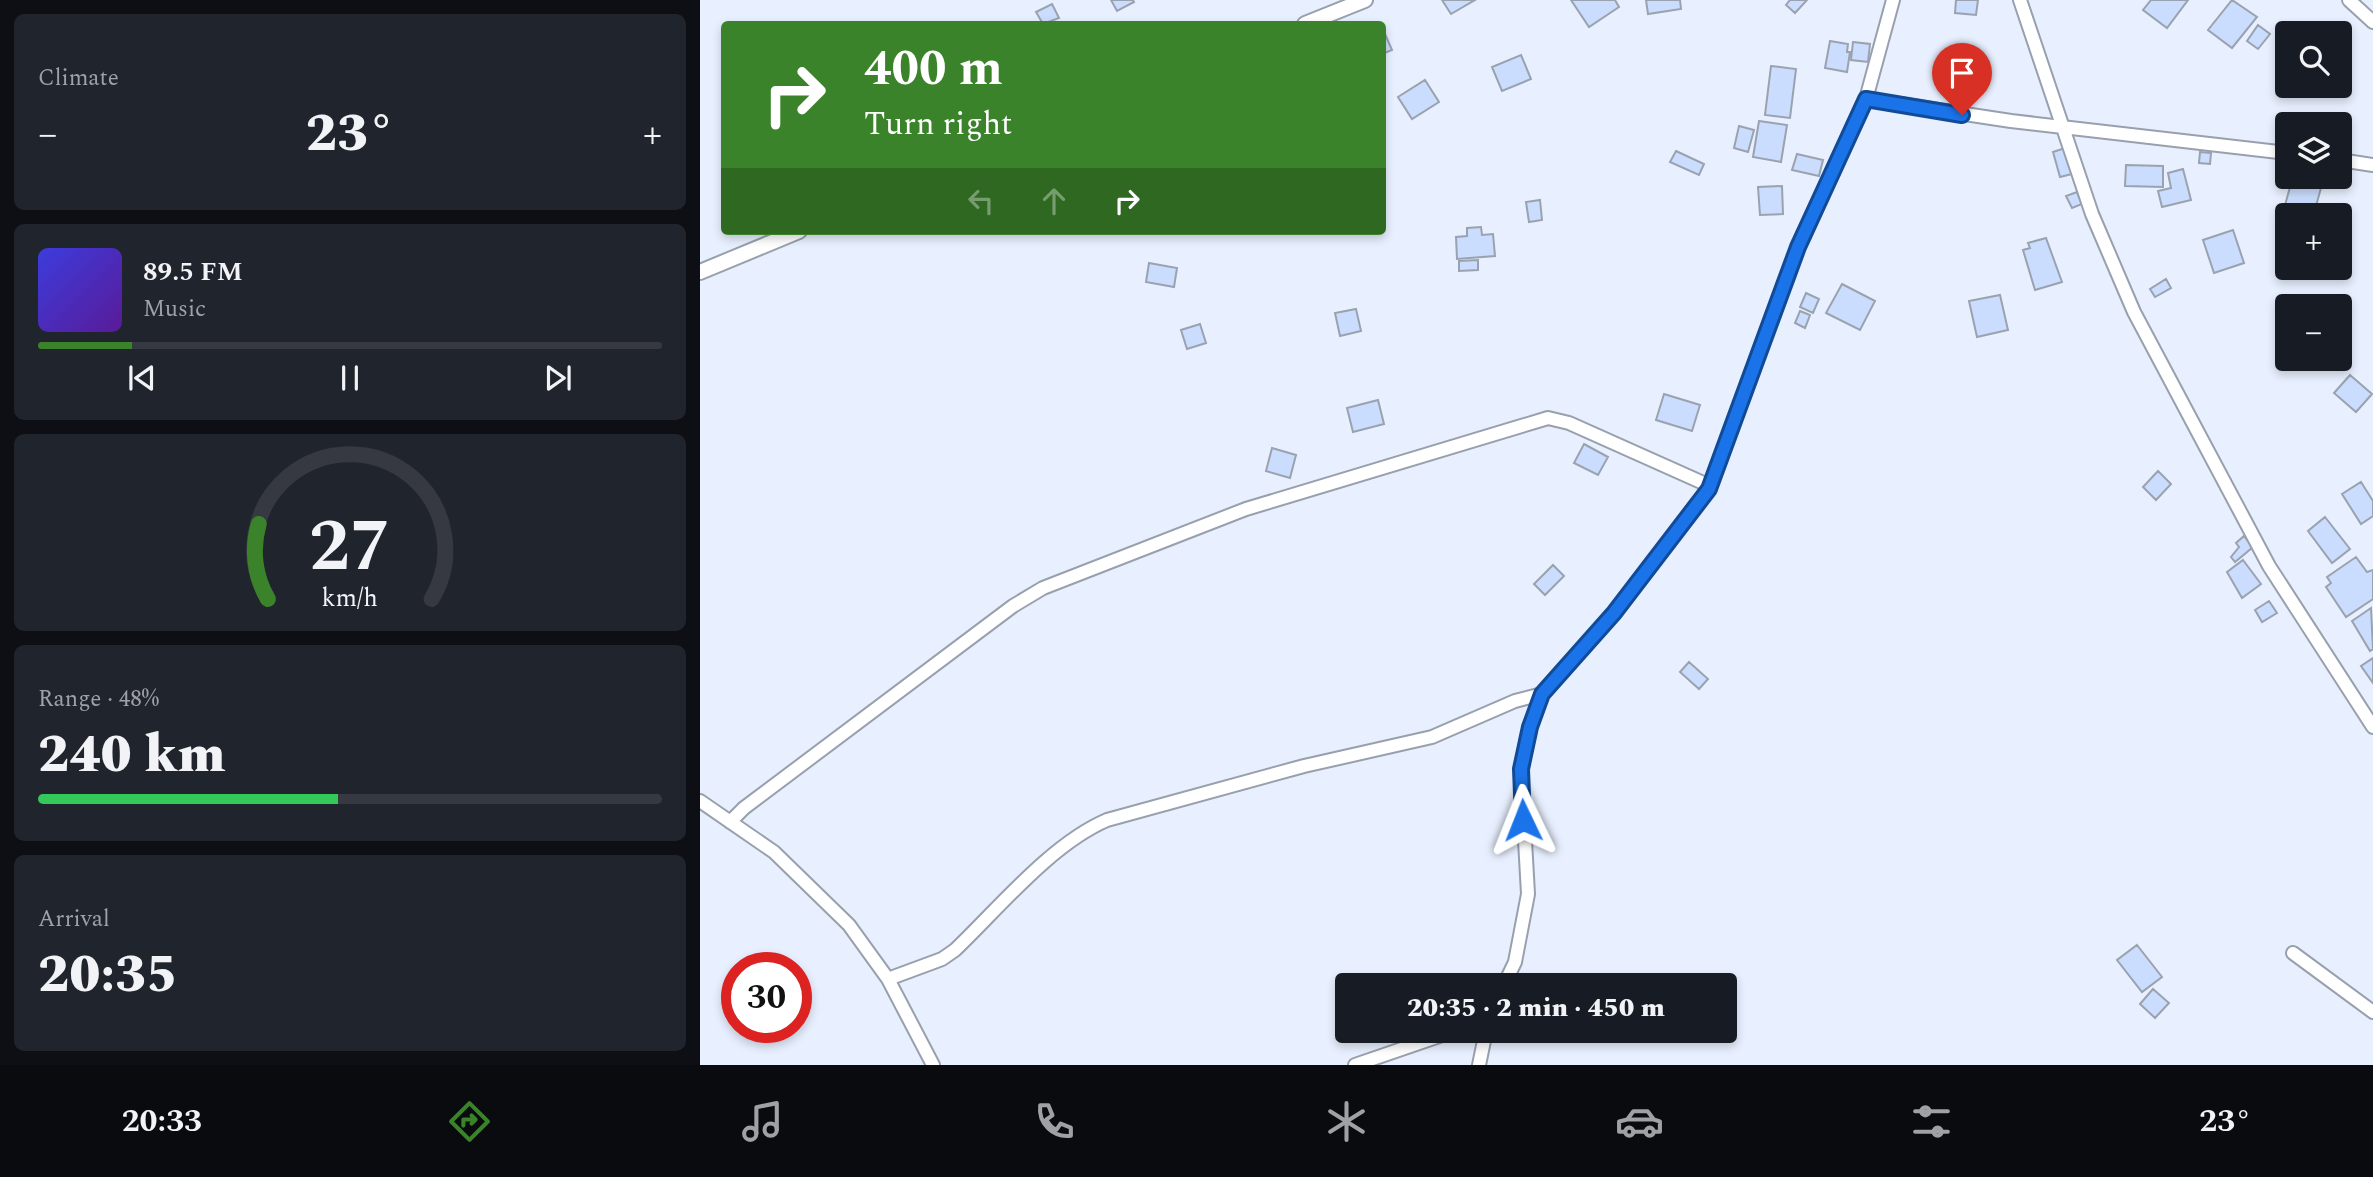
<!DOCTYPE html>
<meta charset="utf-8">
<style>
body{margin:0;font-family:Spectral,serif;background:#20242c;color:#f1f3f6;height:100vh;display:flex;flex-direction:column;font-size:26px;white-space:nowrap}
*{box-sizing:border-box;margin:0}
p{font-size:23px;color:#9ea1a6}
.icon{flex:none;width:38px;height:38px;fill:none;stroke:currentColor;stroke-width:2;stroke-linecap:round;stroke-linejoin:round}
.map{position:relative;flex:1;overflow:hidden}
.panel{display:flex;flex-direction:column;gap:14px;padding:14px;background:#0d0f14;width:700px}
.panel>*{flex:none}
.top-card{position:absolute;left:21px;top:21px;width:665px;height:214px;border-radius:7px;box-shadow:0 4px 10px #0003;background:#3a832a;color:#fff;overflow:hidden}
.fabs{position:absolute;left:1575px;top:21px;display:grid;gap:14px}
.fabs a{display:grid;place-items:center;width:77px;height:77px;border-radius:7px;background:#171b24;box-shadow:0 4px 10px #0003;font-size:35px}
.speed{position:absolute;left:21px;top:952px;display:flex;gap:14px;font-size:35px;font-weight:700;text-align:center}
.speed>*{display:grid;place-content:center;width:91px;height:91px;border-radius:50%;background:#171b24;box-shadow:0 4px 10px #0003;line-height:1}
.speed .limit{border:10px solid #d22;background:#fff;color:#111}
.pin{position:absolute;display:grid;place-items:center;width:60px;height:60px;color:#fff;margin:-72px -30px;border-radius:50% 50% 50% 0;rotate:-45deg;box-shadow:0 0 7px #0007}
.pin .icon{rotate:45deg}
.me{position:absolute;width:77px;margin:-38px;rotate:358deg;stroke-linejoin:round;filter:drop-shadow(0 0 5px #0008)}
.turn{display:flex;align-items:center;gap:24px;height:147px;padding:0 28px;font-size:32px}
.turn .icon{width:91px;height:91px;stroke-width:2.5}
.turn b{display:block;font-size:49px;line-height:60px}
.lanes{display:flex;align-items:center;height:66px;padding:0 28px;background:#0003;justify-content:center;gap:35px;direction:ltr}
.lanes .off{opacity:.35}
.big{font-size:52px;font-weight:800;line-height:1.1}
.panel .card{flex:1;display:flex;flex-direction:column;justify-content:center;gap:10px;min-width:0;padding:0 24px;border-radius:10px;background:#20242c}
.panel .dial{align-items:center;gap:0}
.dial svg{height:182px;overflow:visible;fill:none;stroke:#363941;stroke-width:7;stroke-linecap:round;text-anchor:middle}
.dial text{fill:#f1f3f6;stroke:none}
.song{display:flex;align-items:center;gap:21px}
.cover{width:84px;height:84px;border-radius:10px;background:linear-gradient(135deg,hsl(240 70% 55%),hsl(270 70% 35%))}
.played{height:7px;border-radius:4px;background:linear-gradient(90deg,#3a832a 15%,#363941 15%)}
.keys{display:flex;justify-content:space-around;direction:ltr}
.heat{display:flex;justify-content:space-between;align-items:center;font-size:38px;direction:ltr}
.charge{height:10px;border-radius:5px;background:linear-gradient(90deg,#34c759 48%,#363941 0)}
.trip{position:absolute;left:635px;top:973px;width:402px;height:70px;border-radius:7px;background:#171b24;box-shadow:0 4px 10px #0003;font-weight:800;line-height:70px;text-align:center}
.dock{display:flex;height:112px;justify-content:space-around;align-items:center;background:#090b0e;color:#9ea1a6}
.dock .icon{width:49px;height:49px}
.dock .on{color:#3a832a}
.dock b{font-size:32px;color:#f1f3f6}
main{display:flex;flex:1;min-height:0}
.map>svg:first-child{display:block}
.building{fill:#caddfe;stroke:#9aa2af;stroke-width:2}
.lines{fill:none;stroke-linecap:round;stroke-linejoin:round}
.minor-casing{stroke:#98a0ad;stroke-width:16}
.tertiary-casing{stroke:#98a0ad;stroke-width:18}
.minor{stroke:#fff;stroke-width:12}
.tertiary{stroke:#fff;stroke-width:14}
.route-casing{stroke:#114b97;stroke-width:18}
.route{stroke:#1a73e8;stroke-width:12}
</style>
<main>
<section class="panel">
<div class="card"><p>Climate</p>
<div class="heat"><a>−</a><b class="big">23°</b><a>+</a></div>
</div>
<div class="card">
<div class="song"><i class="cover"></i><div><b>89.5 FM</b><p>Music</p></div></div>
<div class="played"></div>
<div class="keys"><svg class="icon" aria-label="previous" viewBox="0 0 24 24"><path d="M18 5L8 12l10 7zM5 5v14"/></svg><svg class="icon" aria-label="pause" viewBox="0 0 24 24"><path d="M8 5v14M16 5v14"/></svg><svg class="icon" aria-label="next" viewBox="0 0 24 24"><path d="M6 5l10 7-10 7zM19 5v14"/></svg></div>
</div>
<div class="card dial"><svg viewBox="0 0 100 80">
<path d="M14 69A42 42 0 1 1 86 69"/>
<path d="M14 69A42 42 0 0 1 10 36" stroke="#3a832a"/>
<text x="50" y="56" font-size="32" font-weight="700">27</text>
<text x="50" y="72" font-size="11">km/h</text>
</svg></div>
<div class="card"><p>Range · 48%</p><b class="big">240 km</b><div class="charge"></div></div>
<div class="card"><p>Arrival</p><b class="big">20:35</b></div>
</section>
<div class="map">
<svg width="1673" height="1065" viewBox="0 0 1673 1065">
<rect width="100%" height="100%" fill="#e8f0ff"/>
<!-- building -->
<path class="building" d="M411,0H433L434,2L417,11Z
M742,0H775L751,14Z
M871,0H915L919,7L889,27Z
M946,0H980L981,9L948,14Z
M1090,0H1107L1095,13L1086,5Z
M1256,0H1278L1276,15L1255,13Z
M1451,0H1488L1467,28L1443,10Z
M1532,0L1557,17L1532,48L1508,30Z
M352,4L359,18L343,24L336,12Z
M1558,25L1570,34L1558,49L1547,41Z
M682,27L692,50L682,54Z
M1130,41L1148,44L1147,52H1150L1147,72L1125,68Z
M1153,42L1170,44L1168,62L1151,60Z
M821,55L831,79L802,91L792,67Z
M1071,66L1096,69L1090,118L1065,115Z
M725,80L739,102L712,119L698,97Z
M1644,115L1650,139L1640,141V124H1615V122Z
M1059,121L1087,125L1081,162L1053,157Z
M1039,126L1054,130L1048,152L1034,148Z
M1365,148L1372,174L1360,177L1353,152Z
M976,151L1004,164L999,175L970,162Z
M1500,152L1511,153L1510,164L1499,163Z
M1097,154L1123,160L1119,176L1092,170Z
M1426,165L1463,166V187L1425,186Z
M1483,169L1491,200L1462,207L1458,191L1471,188L1468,173Z
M1592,180L1621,188L1614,213L1585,205Z
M1082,186L1083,214L1060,215L1058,187Z
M1377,192L1382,204L1372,208L1366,196Z
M840,200L842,220L829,222L826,202Z
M781,227L782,235L793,234L795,256L757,259L756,237L767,236V228Z
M1533,230L1544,263L1514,273L1503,240Z
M1346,238L1362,282L1335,290L1323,250L1330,248L1328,243Z
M778,260V270L759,271V261Z
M449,263L477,268L474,287L446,282Z
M1466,279L1471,288L1455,297L1450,289Z
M1142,284L1175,301L1160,330L1126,313Z
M1106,293L1119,299L1113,313L1100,307Z
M1300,295L1308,330L1277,337L1269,301Z
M1608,300V306H1587V332L1582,333L1578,304Z
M656,309L661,331L640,336L635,313Z
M1100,311L1110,315L1105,328L1095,323Z
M500,324L506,343L487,349L481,330Z
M1650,375L1672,394L1656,412L1634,393Z
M964,394L1000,405L992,431L956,420Z
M678,400L684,424L653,432L647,408Z
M884,444L908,457L898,475L874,463Z
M572,448L596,455L590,478L566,471Z
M1458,471L1471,484L1456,500L1443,487Z
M1661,482L1673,501V516L1661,524L1642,494Z
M1625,517L1650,549L1632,563L1608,531Z
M1544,536L1553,547L1535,562L1531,557L1539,547L1536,543Z
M1656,557L1667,572L1673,570V599L1646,617L1626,587L1631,583L1627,577Z
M1543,560L1561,584L1542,598L1527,572Z
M853,565L864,576L845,595L834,584Z
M1569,601L1577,613L1562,622L1555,610Z
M1671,608L1673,649L1670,651L1652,621Z
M1673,658V683L1661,666Z
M989,662L1008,679L999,689L980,672Z
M1437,945L1462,977L1442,992L1417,960Z
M1453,989L1469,1003L1455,1018L1440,1004Z"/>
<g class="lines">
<!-- minor casing -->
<g class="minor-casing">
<path id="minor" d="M1320,0L1392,214L1434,312L1569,566L1673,727
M1649,0L1673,22
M1166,99L1311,121L1587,153
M1640,160L1673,165
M0,801L74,852L149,925L188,979L233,1065
M30,822L44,808L313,606L343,588L546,509L848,418L869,423L1010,486
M1593,953L1673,1012
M188,979L242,959L255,950C299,908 351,844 407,820L604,766L732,737L815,701L842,694
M804,985L815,962L828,894L821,769L830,727L842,694L914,613L1009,489L1098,247L1166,99L1193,0
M655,1065L754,1031
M779,1065L786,1031"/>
</g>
<!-- tertiary casing -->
<g class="tertiary-casing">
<path id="tertiary" d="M605,24L665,0
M0,272L99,231"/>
</g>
<!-- minor -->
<use href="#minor" class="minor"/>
<!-- tertiary -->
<use href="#tertiary" class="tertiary"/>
</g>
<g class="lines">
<!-- route casing -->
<g class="route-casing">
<path id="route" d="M823,820L821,769L830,727L842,694L914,613L1009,489L1098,247L1166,99L1262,115"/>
</g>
<!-- route -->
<use href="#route" class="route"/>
</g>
</svg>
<div class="fabs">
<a><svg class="icon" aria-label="search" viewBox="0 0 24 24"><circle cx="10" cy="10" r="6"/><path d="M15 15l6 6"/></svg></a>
<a><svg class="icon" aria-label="layers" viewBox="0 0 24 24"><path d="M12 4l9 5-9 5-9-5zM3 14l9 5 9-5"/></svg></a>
<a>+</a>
<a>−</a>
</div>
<div class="speed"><div class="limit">30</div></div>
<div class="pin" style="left:1262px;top:115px;background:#d93025"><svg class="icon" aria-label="arrive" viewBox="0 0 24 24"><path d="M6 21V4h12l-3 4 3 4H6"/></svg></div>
<svg class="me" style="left:823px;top:820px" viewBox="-20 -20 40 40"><path d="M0-17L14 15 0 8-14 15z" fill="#1a73e8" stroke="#fff" stroke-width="4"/></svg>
<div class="trip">20:35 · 2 min · 450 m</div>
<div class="top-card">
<div class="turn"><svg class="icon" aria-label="right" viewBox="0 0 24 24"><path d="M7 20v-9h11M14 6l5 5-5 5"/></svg><div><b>400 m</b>Turn right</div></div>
<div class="lanes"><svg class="icon off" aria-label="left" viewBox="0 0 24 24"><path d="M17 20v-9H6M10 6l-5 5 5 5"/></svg><svg class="icon off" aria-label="ahead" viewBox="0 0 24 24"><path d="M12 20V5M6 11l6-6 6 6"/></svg><svg class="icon" aria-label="right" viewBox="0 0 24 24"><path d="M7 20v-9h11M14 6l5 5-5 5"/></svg></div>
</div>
</div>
</main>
<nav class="dock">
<b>20:33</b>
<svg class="icon on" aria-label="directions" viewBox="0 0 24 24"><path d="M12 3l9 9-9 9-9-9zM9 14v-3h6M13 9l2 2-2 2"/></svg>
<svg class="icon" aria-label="music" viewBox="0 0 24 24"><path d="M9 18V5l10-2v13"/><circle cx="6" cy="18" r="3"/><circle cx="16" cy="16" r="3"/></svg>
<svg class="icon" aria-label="phone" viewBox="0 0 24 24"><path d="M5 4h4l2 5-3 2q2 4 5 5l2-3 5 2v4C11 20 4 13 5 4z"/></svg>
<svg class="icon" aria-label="climate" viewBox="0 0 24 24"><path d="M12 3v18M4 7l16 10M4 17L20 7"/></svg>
<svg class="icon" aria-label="car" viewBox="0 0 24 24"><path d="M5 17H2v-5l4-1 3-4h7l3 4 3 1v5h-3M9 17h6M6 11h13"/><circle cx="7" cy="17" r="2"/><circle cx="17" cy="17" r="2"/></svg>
<svg class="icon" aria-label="filters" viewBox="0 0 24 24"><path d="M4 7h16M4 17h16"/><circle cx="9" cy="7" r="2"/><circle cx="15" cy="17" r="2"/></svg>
<b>23°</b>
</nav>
